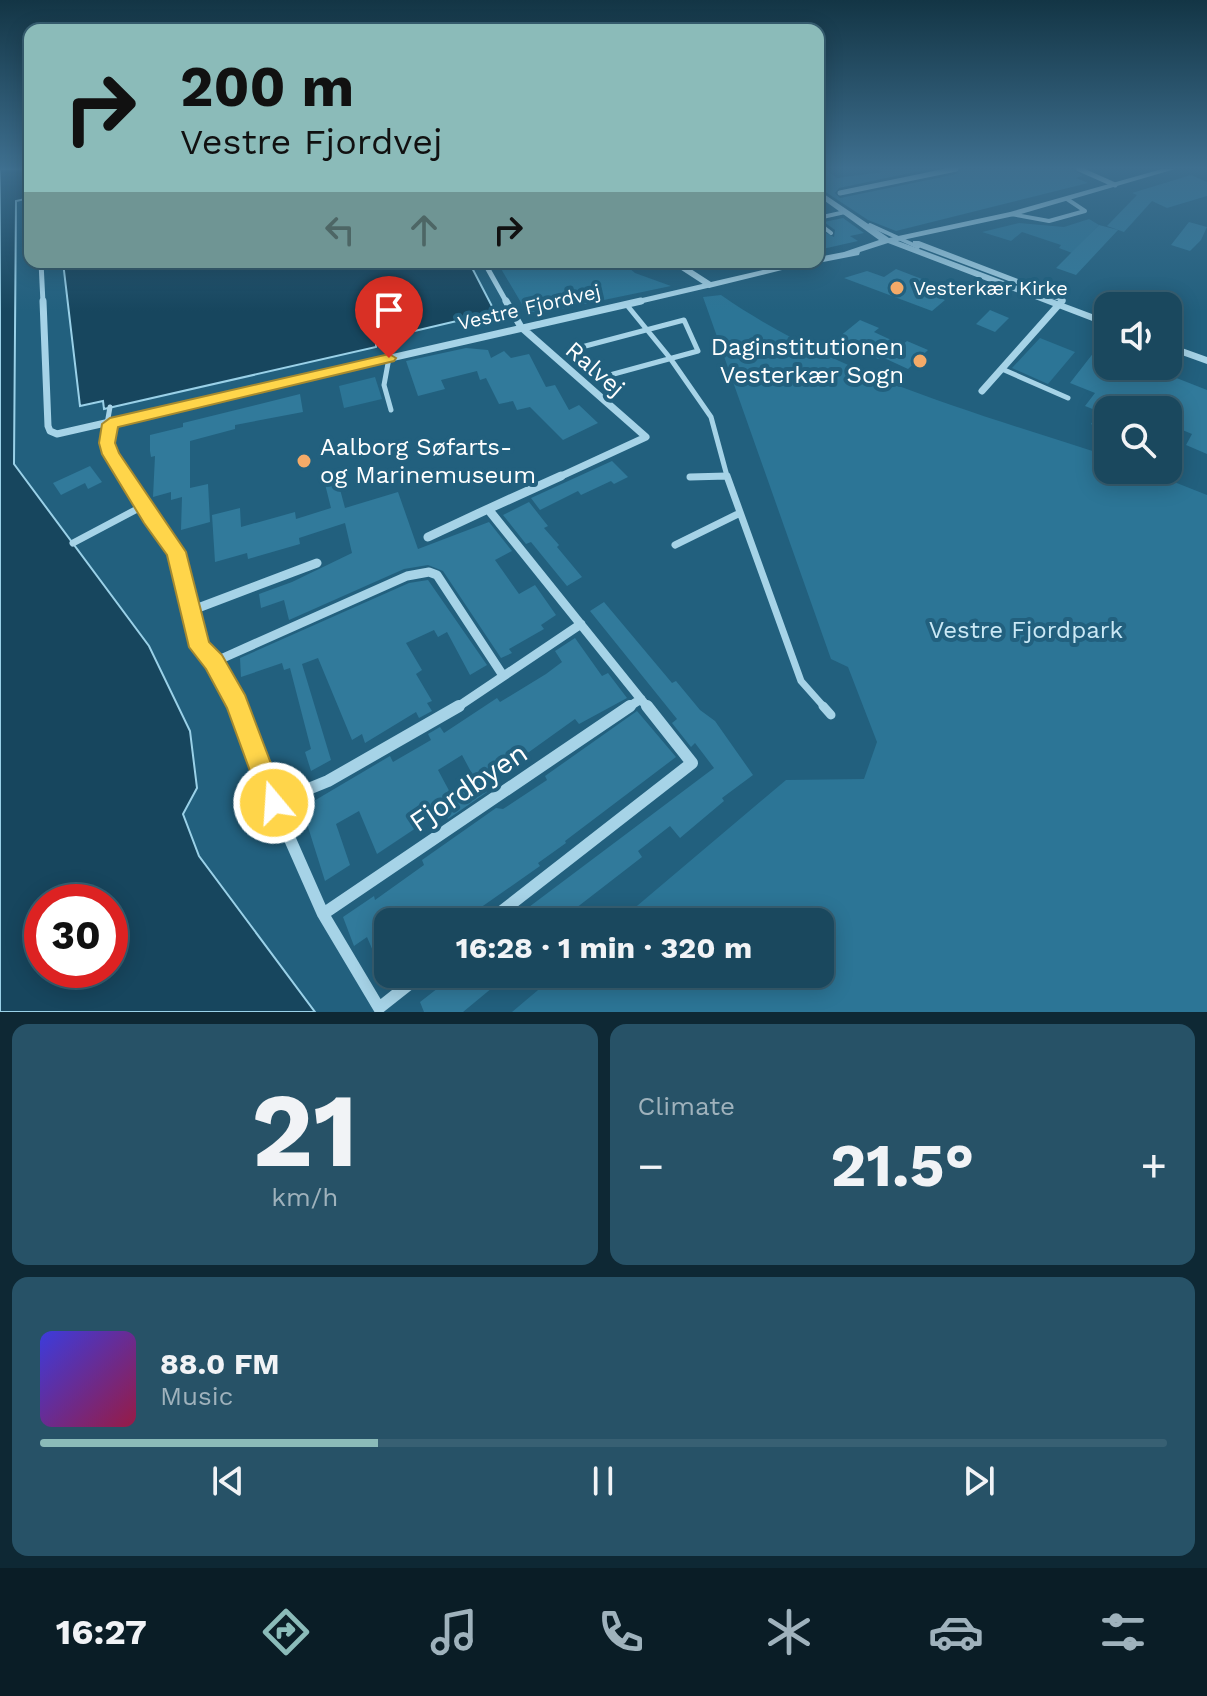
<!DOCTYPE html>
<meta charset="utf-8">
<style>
body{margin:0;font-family:"Work Sans",sans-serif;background:#275267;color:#f1f3f6;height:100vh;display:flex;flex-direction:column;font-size:30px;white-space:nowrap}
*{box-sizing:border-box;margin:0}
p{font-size:26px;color:#9fb2bc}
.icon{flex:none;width:44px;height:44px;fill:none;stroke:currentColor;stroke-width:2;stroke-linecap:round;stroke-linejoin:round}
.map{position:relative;height:1012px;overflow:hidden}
.side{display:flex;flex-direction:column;gap:12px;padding:12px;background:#0e2834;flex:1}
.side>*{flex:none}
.banner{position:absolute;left:24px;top:24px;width:800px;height:244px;border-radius:16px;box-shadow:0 4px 20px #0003,0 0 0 2px #386073;background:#8bbbb9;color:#111;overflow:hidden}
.tools{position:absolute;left:1094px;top:292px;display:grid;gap:16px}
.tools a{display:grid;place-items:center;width:88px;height:88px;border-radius:16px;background:#1a485e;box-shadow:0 4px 20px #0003,0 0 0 2px #386073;font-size:40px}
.speed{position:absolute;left:24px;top:884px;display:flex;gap:16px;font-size:40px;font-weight:700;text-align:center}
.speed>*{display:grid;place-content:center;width:104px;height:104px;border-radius:50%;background:#1a485e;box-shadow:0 4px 20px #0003,0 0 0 2px #386073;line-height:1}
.speed .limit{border:12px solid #d22;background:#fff;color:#111}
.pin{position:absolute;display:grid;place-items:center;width:68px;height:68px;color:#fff;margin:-82px -34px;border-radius:50% 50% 50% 0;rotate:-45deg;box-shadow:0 0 8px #0007}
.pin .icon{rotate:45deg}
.me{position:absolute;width:88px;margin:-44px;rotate:342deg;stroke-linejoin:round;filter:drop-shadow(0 0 6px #0008)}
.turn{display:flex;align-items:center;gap:28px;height:168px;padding:0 24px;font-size:36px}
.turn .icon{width:104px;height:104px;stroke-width:2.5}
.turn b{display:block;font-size:56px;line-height:68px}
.lanes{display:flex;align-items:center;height:76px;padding:0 24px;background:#0003;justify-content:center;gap:40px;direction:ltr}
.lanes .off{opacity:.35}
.big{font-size:60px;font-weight:700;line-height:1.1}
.side .tile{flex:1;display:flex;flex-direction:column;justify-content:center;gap:12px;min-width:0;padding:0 28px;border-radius:16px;background:#275267}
.side .dial{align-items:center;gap:0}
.dial b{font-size:104px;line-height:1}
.song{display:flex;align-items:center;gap:24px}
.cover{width:96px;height:96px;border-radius:12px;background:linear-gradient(135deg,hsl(240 70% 55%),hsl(340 70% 35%))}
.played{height:8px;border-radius:4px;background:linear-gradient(90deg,#8bbbb9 30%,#386073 30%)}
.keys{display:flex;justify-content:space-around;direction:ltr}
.heat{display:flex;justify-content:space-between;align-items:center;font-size:44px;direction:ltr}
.side .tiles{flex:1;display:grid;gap:12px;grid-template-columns:1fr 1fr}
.tile:last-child{grid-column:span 2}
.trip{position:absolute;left:374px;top:908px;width:460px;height:80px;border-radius:16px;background:#1a485e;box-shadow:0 4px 20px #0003,0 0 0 2px #386073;font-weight:700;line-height:80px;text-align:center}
.tab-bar{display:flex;height:128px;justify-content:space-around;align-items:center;background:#0a1d26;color:#9fb2bc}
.tab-bar .icon{width:56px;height:56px}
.tab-bar .current{color:#8bbbb9}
.tab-bar b{font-size:36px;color:#f1f3f6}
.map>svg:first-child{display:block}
.green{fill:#2c7596}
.water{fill:#17465e;stroke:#9ad1e8;stroke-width:2;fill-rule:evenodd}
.building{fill:#317a9b;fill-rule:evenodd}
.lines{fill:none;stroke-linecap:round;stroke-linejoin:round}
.service-far3{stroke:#a6d3e7;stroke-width:4}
.service-far2{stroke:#a6d3e7;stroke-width:5}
.service-far1{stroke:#a6d3e7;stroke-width:7}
.service{stroke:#a6d3e7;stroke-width:9}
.minor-far3{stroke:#a6d3e7;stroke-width:5}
.minor-far2{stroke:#a6d3e7;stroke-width:7}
.minor-far1{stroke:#a6d3e7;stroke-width:9}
.minor{stroke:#a6d3e7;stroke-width:12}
.tertiary{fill:#a6d3e7;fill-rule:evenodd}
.route{fill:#ffd54a;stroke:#a68a30;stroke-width:2}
.poi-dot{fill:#f3aa68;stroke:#22607e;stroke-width:3}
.labels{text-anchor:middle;stroke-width:8;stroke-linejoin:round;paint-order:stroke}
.far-poi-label{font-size:20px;fill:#fff;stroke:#22607e;text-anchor:start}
.far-street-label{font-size:20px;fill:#fff;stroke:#22607e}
.poi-label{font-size:24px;fill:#fff;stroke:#22607e;text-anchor:end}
.street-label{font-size:24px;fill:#fff;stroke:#22607e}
.park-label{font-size:24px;fill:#cae8f5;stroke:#22607e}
.near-street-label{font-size:28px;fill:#fff;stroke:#22607e}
</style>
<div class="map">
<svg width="1207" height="1012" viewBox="0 0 1207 1012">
<rect width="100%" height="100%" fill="#22607e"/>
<!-- green -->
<path class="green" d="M1089,219L1099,225L1072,253L1059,248L1061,245L1022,232L1011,241L982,232L1019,223L1064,227Z
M497,262H622L635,273L671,286L532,315L526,311Z
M721,295C836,375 976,413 1108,456V470H1144L1207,495V1012H512L557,974H820V922H618L786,780L864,779L877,742L848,667L831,659L703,297Z
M1040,338L1075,352L1048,384L1012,368Z
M375,377L382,399L344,408L339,386Z"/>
<!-- water -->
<path class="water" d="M0,169H30V198L16,201L14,464L149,646L190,731L197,788L183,814L199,856L315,1012H0ZM42,902H110V970H42Z
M63,262H469L495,312L376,340V347L104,409L103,401L80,406Z"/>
<!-- building -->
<path class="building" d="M818,169H825L837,178L883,172L878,169H929L839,188L835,193L840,198L957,174L961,169H1074L1082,176L1076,178L1088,183L896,231L868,220L818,187Z
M1191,175L1207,182V196L1167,208L1152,201L1124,232L1107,226L1137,195L1132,193Z
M843,218L864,233L850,236L858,241L818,250V229L834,237L835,230L824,222Z
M1189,222L1207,227L1201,240L1190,251L1171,245Z
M1099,225L1118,230L1076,275L1056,268Z
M896,269L927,281L918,289L945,300L932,311L844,278L867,271L884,277Z
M990,310L1009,318L995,332L976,324Z
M860,320L879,328L874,332L902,345L907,341L928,350L908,369L882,357L878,359L839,337Z
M1098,347L1108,351V366H1146L1207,390V454L1186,445L1192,434L1168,424V410H1108V432L1091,424L1100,412L1085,406L1095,393L1070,383Z
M466,348L488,350L491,358L504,351L511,358L529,354L546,387L555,385L569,410L579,405L598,423L563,440L530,407L517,410L513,401L499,404L486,378L480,380L477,371L441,380L445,389L418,396L406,361Z
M300,394L303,412L235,425V429L190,441V488L208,484L210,522L181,530L182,497L171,500V492L153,497L155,456L151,457L150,451V435L183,427V423Z
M612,461L628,477L614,484L611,481L581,495L578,491L540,510L531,498Z
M90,466L102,482L88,489L85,483L61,495L53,483Z
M337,478L345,508L398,492L418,549L489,522L512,551L495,560L519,594L535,585L556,615L541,625L544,629L509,649L512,653L501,658L443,571L428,565L404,569L289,620L284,600L261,608L259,594L292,582L352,553L345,523L299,538L300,544L248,559L247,553L215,562L212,515L240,508L241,527L295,512L296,519L331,508L324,480Z
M529,502L548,526L544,528L559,545L557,547L582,577L567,586L531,542L526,544L503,515Z
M428,580L487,665L470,675L447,632L438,637L434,630L406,643L422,670L416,674L432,701L427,703L432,711L419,718L416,712L365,743L362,734L352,740L318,658L302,664L331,760L311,771L305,752L311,749L290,668L284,670L282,663L241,677L240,658L409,583Z
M604,602L672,683L676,681L700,710L715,721L753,775L722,798L724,801L680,838L670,826L638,851L642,857L558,922H509L714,768L695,743L691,747L672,723L677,719L590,611Z
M575,638L602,676L608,673L627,698L579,724L575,719L483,785L487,792L448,819L444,812H440L377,854L359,811L336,824L350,865L325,881L302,808L390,756L393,762L431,740L428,734L440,727L444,733L497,698L500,702L546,674L562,662L555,651ZM462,755L477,783L453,798L438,770Z
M637,711L676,757L565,841L566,843L538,863L540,866L460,922H388V986L367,937L354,946L343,917L374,896L375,900L424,865L422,860L496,808L503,809L547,780L545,776Z
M456,974H486L492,988L463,1012H424L420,1002Z"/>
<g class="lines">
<!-- service-far3 -->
<path class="service-far3" d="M1011,214L1049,221L1085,211L1067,199
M818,218L845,212
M818,223L831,233
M870,225L918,247
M1033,289L1063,300"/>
<!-- service-far2 -->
<path class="service-far2" d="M626,304L670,358L711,417L727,476L690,477
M574,349L684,320L698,351L610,375
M389,358L384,385L391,410
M1002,369L1068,398
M107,424L110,407"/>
<!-- service-far1 -->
<path class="service-far1" d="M727,476L801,681L825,708
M690,477L727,476
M73,543L143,506
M675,545L740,513"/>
<!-- service -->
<path class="service" d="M823,706L831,715"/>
<!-- minor-far3 -->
<path class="minor-far3" d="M1079,169L1115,185
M840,193L956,169
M41,262L43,303
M484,262L507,303
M632,303L709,285
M1061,303L1063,300"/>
<!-- minor-far2 -->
<path class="minor-far2" d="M43,301L48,426L50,431L57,434L641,301
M506,301L521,327L646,437L557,478
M982,391L1062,301
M110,424C106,447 112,458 125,478"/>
<!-- minor-far1 -->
<path class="minor-far1" d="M123,476L150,518L177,552L199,647L214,662L239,708
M561,476L488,509L648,708
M428,537L488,509
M190,611L317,563
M214,662L407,576L429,572L437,575L502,674
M456,708L581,624
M627,708L641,699"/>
<!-- minor -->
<path class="minor" d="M238,706L274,803L323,914L379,1008L422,974
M274,803L328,781L459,706
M323,914L630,706
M488,922L692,763L647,706"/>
<!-- tertiary -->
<path class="tertiary" d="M1162,169H1175L1014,216L898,241L1108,320V327L888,243L860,252L859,255L818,263L815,262H818V257L844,252L879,240L818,196V190L889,238L1010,212Z
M913,241H919L1047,290L1038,292L913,245Z
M669,262H680L711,282L797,262H814L709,288Z
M1168,343L1207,357V364L1168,350Z"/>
</g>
<!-- sky -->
<linearGradient id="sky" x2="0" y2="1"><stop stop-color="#133545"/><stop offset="0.54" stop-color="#3e6f8f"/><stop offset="1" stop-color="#3e6f8f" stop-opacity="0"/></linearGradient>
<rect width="1207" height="311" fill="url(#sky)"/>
<!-- route -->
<path class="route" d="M389,354L396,358L394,361L118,427L115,443L119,453L186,552L209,642L222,655L245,695L286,803L283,812L274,816L265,812L227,708L206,669L189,647L167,555L144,523L102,454L99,443L102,424L110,418Z"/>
<!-- markers -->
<g class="poi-dot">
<circle cx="897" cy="288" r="8"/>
<circle cx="920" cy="361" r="8"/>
<circle cx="304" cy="461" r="8"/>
</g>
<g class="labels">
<!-- far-poi labels -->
<g class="far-poi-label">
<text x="913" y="295">Vesterkær Kirke</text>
</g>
<!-- far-street labels -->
<g class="far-street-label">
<text transform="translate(529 307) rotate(-13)" y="7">Vestre Fjordvej</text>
</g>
<!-- poi labels -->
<g class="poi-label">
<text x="904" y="355">Daginstitutionen<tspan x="904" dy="28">Vesterkær Sogn</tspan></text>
<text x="320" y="455" text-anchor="start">Aalborg Søfarts-<tspan x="320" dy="28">og Marinemuseum</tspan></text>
</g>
<!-- street labels -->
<g class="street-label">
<text transform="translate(595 369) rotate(41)" y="8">Ralvej</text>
</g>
<!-- park labels -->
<g class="park-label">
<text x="1026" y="638">Vestre Fjordpark</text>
</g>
<!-- near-street labels -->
<g class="near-street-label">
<text transform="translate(468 787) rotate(-34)" y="10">Fjordbyen</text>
</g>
</g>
</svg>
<div class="tools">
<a><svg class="icon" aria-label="sound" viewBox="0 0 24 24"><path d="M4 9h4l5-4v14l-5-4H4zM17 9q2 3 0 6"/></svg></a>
<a><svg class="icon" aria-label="search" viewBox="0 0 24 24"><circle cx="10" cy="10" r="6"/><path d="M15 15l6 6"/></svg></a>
</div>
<div class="speed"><div class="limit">30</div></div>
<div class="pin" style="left:389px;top:358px;background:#d93025"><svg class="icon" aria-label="arrive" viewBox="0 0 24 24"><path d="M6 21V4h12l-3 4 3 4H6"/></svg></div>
<svg class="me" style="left:274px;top:803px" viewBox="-20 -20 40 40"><circle r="17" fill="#ffd54a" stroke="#fff" stroke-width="3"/><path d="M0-11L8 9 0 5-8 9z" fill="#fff"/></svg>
<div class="trip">16:28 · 1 min · 320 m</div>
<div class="banner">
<div class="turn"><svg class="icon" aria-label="right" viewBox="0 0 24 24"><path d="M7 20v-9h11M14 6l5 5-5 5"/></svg><div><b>200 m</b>Vestre Fjordvej</div></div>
<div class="lanes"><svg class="icon off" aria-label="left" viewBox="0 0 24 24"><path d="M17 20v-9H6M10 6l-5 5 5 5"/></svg><svg class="icon off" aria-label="ahead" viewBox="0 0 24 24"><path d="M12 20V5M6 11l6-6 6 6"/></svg><svg class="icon" aria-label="right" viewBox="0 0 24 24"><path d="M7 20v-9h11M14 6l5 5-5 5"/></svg></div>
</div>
</div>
<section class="side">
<div class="tiles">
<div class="tile dial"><b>21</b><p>km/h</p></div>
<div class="tile"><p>Climate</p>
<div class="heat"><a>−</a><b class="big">21.5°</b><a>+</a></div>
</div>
<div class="tile">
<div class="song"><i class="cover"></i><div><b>88.0 FM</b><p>Music</p></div></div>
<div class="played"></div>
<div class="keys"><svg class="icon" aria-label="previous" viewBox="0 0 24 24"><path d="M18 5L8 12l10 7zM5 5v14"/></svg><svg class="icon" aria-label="pause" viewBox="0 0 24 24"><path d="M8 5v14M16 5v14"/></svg><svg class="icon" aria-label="next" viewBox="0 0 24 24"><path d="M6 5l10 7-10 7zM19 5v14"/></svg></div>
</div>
</div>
</section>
<nav class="tab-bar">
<b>16:27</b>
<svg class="icon current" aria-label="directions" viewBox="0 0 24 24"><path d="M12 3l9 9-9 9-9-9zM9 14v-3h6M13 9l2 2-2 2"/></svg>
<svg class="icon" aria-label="music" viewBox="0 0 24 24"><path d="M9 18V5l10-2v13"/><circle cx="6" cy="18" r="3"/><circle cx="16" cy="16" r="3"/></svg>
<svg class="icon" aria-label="phone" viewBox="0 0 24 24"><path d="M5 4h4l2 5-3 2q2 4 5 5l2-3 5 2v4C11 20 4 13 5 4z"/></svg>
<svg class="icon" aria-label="climate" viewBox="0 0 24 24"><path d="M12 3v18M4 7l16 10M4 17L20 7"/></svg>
<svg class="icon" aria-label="car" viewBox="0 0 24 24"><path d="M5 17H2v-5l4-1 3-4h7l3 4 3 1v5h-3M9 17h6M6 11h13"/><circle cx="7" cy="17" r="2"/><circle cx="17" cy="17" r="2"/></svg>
<svg class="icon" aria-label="filters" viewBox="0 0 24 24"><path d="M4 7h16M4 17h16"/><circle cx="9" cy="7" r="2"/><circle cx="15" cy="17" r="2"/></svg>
</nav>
